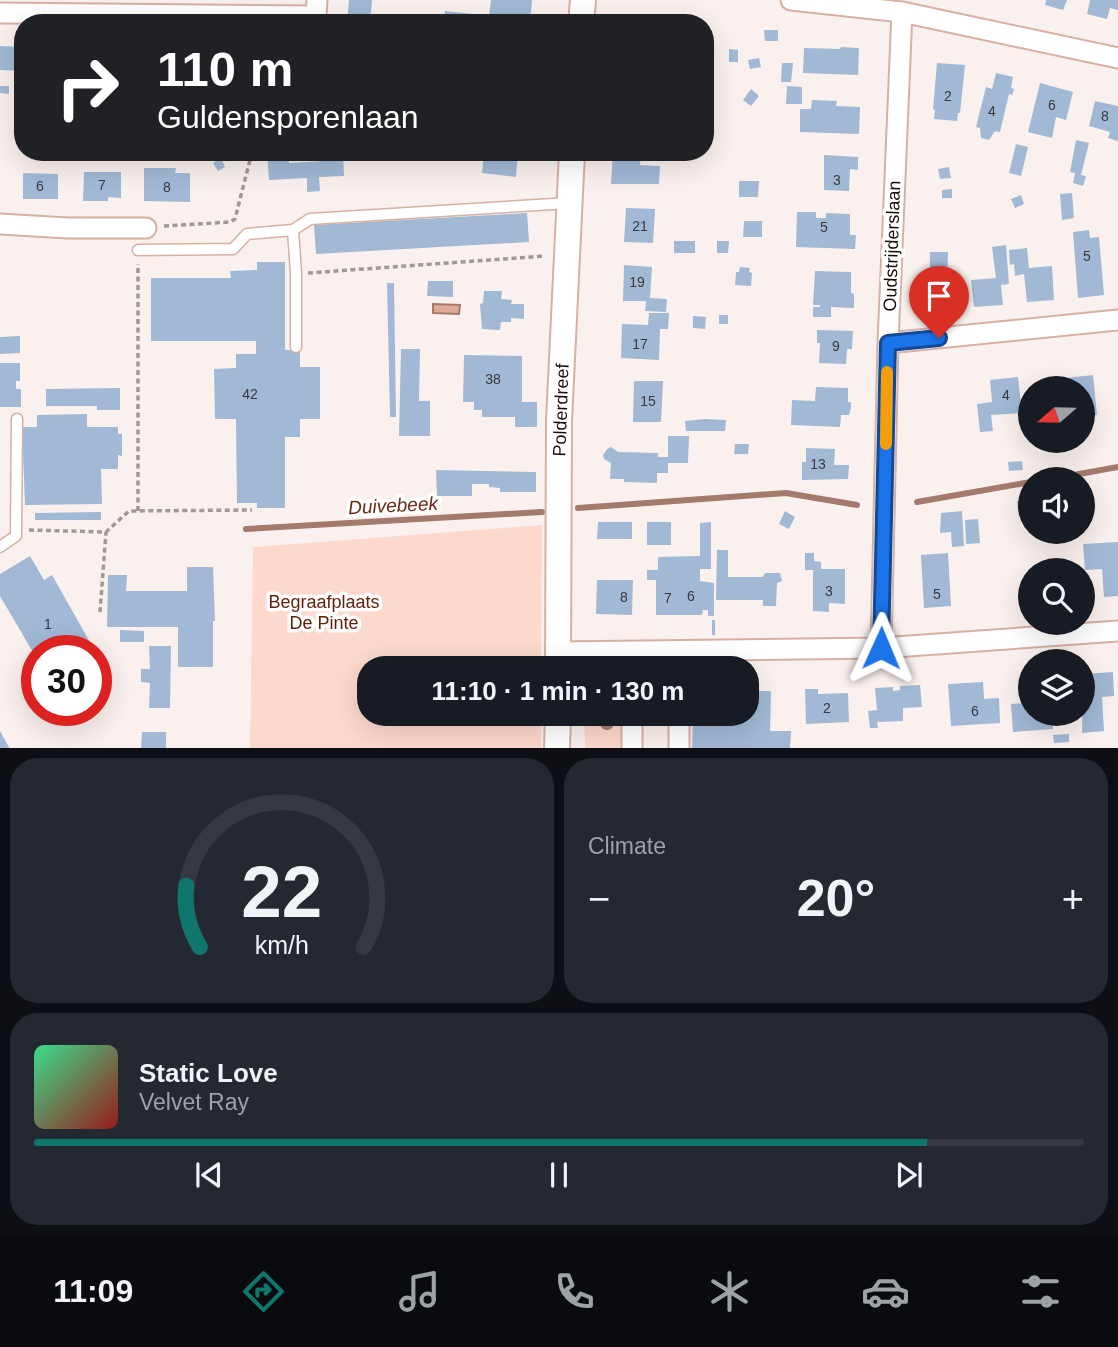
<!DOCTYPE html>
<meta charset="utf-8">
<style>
body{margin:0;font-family:Helvetica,sans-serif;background:#242831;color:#f1f3f6;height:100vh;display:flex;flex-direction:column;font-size:26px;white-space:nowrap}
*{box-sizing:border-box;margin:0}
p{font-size:23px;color:#9ea1a6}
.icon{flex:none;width:38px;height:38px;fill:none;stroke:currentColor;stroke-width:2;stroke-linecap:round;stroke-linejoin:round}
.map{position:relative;height:748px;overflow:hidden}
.drawer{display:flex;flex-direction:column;gap:10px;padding:10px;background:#0d0f14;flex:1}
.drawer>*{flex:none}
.banner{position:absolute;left:14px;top:14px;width:700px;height:147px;border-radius:28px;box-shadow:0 7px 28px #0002;background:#202124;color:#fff;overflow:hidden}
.needle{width:46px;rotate:250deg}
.buttons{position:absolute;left:1018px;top:376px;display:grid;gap:14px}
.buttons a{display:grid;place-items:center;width:77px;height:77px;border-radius:50%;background:#171b24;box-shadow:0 7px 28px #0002;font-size:35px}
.speed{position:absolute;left:21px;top:635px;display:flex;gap:14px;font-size:35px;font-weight:700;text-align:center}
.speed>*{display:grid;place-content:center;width:91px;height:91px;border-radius:50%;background:#171b24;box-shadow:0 7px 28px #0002;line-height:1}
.speed .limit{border:10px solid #d22;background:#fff;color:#111}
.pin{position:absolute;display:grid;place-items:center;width:60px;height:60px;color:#fff;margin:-72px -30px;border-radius:50% 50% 50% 0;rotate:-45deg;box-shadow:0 0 7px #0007}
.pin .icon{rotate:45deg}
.me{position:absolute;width:77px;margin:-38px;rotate:1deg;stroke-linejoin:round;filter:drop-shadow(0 0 5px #0008)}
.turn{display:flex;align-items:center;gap:24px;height:147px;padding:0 28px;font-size:32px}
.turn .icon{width:91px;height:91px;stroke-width:2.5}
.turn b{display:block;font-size:49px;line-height:60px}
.big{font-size:52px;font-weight:700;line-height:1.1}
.drawer .card{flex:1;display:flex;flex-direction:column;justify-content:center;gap:10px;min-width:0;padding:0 24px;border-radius:28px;background:#242831}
.drawer .dial{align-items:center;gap:0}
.dial svg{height:182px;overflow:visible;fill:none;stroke:#363941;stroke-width:7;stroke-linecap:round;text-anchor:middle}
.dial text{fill:#f1f3f6;stroke:none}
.song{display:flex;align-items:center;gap:21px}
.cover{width:84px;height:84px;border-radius:10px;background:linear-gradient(135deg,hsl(150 70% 55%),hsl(0 70% 35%))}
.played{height:7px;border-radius:4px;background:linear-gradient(90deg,#0f766e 85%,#363941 85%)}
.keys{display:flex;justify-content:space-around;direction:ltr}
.heat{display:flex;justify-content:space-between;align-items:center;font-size:38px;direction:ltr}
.drawer .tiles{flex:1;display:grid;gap:10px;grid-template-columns:1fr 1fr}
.card:last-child{grid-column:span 2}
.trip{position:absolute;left:357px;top:656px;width:402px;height:70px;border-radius:28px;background:#171b24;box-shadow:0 7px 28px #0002;font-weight:700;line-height:70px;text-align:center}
.tabs{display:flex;height:112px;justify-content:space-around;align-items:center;background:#090b0e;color:#9ea1a6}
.tabs .icon{width:49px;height:49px}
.tabs .active{color:#0f766e}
.tabs b{font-size:32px;color:#f1f3f6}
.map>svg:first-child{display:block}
.green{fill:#fdd8cd}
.water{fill:#dfa998;stroke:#a47a6d;stroke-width:2}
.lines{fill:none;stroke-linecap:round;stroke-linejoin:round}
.stream{stroke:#a47a6d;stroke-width:6}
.building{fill:#a1b9d5}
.service-casing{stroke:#d7b0a4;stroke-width:13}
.minor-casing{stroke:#d7b0a4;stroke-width:23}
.tertiary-casing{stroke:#d7b0a4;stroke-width:28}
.path{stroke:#a19793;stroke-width:3.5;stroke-dasharray:5 3.5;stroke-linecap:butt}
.service{stroke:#fff;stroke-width:10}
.minor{stroke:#fff;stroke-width:19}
.tertiary{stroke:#fff;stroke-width:24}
.tree{fill:#a57e71}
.route-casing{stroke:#114b97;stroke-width:18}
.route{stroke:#1a73e8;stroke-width:12}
.slow{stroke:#f59e0b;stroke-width:12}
.labels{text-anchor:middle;stroke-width:7;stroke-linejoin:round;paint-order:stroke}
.number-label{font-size:14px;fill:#3b373b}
.street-label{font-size:18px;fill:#190c08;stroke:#fff}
.park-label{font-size:18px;fill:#5f1f0a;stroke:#fff}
.water-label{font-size:19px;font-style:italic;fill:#6b2a16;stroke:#fff}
</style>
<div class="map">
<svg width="1118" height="749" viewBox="0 0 1118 749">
<rect width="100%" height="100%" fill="#faf1ee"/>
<!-- green -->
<path class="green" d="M542,525L541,668H369V714H541V748H250L253,547Z
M589,661C601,661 612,661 622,668H577V663Z
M584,714H625V748H585Z"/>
<!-- water -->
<path class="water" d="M433,304L460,305L459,314L433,313Z"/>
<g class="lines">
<!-- stream -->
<path class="stream" d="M1046,480L1118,467
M917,502L1031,482
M578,508L786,493L857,505
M246,529L542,512"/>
</g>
<!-- building -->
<path class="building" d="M349,0H372L370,23H347Z
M491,0H532L530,23L502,22L503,18L489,17Z
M1046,0H1067L1063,10L1045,5Z
M1090,0H1118V10L1110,8L1107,19L1087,14Z
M445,11L473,14L472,23H444Z
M764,30H778V41H765Z
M0,46L23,47V71L0,70Z
M841,47L859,48L858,75L803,73L804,48L840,49Z
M729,49L738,50V62H729Z
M759,58L761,67L750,69L748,60Z
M705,60H712L711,70H705Z
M782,63H793L791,82H781Z
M937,63L965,65L960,113H958L957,121L934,119L935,110L933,109Z
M996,73L1013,77L1011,88L1014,89L1012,95L1009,94L1000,132L995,131L989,140L981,138L980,128L976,127L986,87L992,89Z
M1040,83L1073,92L1066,120L1056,117L1052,138L1028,132Z
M0,86H9V94L0,93Z
M787,86L802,87V104H786Z
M751,89L759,96L751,106L743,100Z
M812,100L837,101L836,106L860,107L859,134L800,132V109H811Z
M1095,101L1118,106V141L1108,138L1110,132L1089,126Z
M18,123H23V148L18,147Z
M1076,140L1089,143L1081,175L1086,176L1083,186L1073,183L1075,173L1070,172Z
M1016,144L1028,147L1021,176L1009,173Z
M267,152H288L289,163L323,161V152H343L344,176L319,177L320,191L307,192V178L269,180Z
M436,152H460V157Z
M484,152H518L516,177L482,173Z
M613,152H641L640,165L660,166L659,184H611Z
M824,155L858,157V170L850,169L849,191L824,190Z
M221,158L225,167L218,171L213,163Z
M949,167L951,178L940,179L938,169Z
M144,168H176L175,173H190V202L144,201Z
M84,172H121V198L108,197V201H83Z
M23,173L58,174V199H23Z
M739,181H759L758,197H739Z
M952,189V198H942V190Z
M1072,193L1074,218L1062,220L1060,194Z
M1021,195L1024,204L1015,208L1011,199Z
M626,208L655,209L653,243L624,242Z
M797,212H816V218H826V213L850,214V235H856L855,249L796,247Z
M527,213L529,242L316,254L314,225Z
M744,221H762V237H743Z
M1089,230L1090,238L1099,237L1104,295L1078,298L1073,232Z
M674,241H695V253H674Z
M717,241H729L728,253H717Z
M1006,245L1009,284L1001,285L1003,305L974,307L971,280L996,278L992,247Z
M1027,248L1029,268L1052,266L1054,300L1027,302L1024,274L1015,276L1014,264L1010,265L1009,250Z
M930,252H948L947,288H950L949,309H929Z
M257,262H285V350H300V367H320V419H300V437H285V508H257V503H237L236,419H215L214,369L236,368V354H256V341H151V278H231L230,271L257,270Z
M624,265L652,267L650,298L667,299L666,312L645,311L646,301H623Z
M740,267L750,268L749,272L752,273L751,286L735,285L736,272H739Z
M815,271L851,272V293L854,294V308L831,307V317H813V307H820V305H813Z
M428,281H453V297L427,296Z
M387,283H394L396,417H390Z
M484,291H502L501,299L512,300L511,304H524V319L511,318V322H501L500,330L482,329L480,304L483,303Z
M649,313H669L668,329H660L659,360L621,358L622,324L648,325Z
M719,315H728V324H719Z
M693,316L706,317L705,329L693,328Z
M817,330L853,331L852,349H847L846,364L819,363L820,343H817Z
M20,336V353L0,354V337Z
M401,349H420L419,401H430V436H399Z
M464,355L522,356V402H537V427H515V417H482V410H474V402H463Z
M0,363H20V381H16V389H21V407H0Z
M1093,375L1097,415L1083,416V388H1067L1066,378Z
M1018,377L1022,413L991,415L993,431L980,432L977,404L992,402L990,380Z
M634,381H663L661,422H633Z
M816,387L848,388V402H851V408L849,415H841L840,427L791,425L792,400L815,401Z
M120,388V410H97V406H46V389Z
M87,414V427H118V434H122V456L118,455V469H101L102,504L25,505L22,427H37V415Z
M705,419L726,420L725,431H686L685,421Z
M668,436H689L688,463H668V473H657V483L624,482V479H610L611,463L604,459L603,455L607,449L611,447L618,452L658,453V457H668Z
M735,444H749L748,454H734Z
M806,448L835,449L834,465H849L848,479L802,480V462H806Z
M1022,461L1023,470L1009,471L1008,462Z
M436,470L536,472V492H500V488L489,487V484H472V496H437Z
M1031,500V516L1019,517L1017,501Z
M785,511L795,517L789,529L779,524Z
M962,511L964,546L952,547L951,532L940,533L941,513Z
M101,512V520H35V513Z
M978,519L980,543L966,544L965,520Z
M598,522H632V539H597Z
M647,522H671V545H647Z
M711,522V569H700V581L714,583V616H708V610H703L702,615H656V580H647V570H658V557L700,556V523Z
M1118,542V596L1104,597L1102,569L1085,570L1083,544Z
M717,550H728V577H763L765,573H780L782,581L777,583L776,606H763V600H716Z
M805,553H814V561L821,562V569H845V604L829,603V612L813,611V570H805Z
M948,553L951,606L924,608L921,555Z
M30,556L44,580L52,575L95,651H37V659L0,596V574Z
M187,567H213L215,621H213V667H178V627H107L108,575H127L126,591H187Z
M597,580H633L632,615L596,614Z
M712,620H715V635H712Z
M120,630L144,631V642H120Z
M149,646H171L170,708H149L150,683L141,682V669H150Z
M96,653L109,675L96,682Z
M1113,672L1114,696L1102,697L1104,731L1082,733L1083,674Z
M1024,677H1031V714H1053V729L1013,732L1011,704L1026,703Z
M983,682L984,699L999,698L1000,723L951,726L948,684Z
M920,685L922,707L903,708V721L877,722L878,728H870L868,711L877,710L875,688L893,687V691L900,690V686Z
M805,689H818V694L848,693L849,722L806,724Z
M747,691H771L770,731H791L790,749H692L693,714H747Z
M0,731L10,749H0Z
M142,732H166V749H141Z
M1069,734V742L1054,743L1053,735Z"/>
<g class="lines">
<!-- service casing -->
<g class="service-casing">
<path id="service" d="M293,230L296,273V347
M138,250L233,249L247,234L293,230L310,219L570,203
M0,547L16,536L17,419"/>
</g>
<!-- minor casing -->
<g class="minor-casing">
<path id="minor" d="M791,0L902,12L1118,58
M0,13L316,16L317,0
M0,224L68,228H146
M888,343L1118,320
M881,648L888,343L902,12
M558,652L881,648L1118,631
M632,714V749
M679,749V714"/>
</g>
<!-- tertiary casing -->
<g class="tertiary-casing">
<path id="tertiary" d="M581,23L583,0
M558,668L559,421L572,152
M557,749L558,714"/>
</g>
<!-- path -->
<path class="path" d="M164,226L230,222L235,219L252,152
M308,273L545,256
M138,511V264
M29,530L106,532L129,511L252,510
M100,612L106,532"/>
<!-- service -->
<use href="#service" class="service"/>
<!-- minor -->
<use href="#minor" class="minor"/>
<!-- tertiary -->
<use href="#tertiary" class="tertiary"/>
</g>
<!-- trees -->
<circle class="tree" cx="607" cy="723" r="7"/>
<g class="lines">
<!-- route casing -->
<g class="route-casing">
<path id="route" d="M881,648L888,343L939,338"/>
</g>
<!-- route -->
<use href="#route" class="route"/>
<!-- slow -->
<path class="slow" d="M886,444L887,372"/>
</g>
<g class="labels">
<!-- number labels -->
<g class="number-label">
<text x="948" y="101">2</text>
<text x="1052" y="110">6</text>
<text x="992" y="116">4</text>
<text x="1105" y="121">8</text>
<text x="837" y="185">3</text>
<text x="102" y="190">7</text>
<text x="40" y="191">6</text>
<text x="167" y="192">8</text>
<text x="640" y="231">21</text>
<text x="824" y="232">5</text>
<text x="1087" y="261">5</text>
<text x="637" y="287">19</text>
<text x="640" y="349">17</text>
<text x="836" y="351">9</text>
<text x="493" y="384">38</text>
<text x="250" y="399">42</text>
<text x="1006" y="400">4</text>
<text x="648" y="406">15</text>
<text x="818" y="469">13</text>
<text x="829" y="596">3</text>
<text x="937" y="599">5</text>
<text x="691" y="601">6</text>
<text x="624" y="602">8</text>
<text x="668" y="603">7</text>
<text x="48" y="629">1</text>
<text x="827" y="713">2</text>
<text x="975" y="716">6</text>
</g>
<!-- street labels -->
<g class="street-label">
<text transform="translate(892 246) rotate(-88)" y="6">Oudstrijderslaan</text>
<text transform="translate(561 410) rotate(-88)" y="6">Polderdreef</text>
</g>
<!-- park labels -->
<g class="park-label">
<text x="324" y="608">Begraafplaats<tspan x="324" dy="21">De Pinte</tspan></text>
</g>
<!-- water labels -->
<g class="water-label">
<text transform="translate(393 505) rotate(-3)" y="7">Duivebeek</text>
</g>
</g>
</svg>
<div class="buttons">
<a><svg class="needle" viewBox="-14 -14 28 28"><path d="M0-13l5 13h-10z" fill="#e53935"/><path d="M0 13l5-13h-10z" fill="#9ea1a6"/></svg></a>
<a><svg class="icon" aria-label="sound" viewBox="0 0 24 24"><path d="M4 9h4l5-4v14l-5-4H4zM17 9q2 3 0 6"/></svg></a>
<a><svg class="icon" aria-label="search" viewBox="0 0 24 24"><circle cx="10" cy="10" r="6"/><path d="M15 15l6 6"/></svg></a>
<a><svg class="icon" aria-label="layers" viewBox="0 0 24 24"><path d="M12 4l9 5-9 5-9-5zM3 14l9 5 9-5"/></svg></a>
</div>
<div class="speed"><div class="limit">30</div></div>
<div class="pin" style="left:939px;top:338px;background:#d93025"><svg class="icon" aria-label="arrive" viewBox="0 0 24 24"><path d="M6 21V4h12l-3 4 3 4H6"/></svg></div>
<svg class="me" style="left:881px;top:648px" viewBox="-20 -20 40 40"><path d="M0-17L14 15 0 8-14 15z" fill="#1a73e8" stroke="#fff" stroke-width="4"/></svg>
<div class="trip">11:10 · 1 min · 130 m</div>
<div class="banner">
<div class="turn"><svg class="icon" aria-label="right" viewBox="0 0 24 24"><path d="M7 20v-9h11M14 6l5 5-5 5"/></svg><div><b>110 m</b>Guldensporenlaan</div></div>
</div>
</div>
<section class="drawer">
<div class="tiles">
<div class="card dial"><svg viewBox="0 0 100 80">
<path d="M14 69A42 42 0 1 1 86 69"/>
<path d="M14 69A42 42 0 0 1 8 42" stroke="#0f766e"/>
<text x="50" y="56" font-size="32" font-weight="700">22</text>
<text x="50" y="72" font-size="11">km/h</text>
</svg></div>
<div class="card"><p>Climate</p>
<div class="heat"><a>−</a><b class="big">20°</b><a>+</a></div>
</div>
<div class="card">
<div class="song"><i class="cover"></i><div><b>Static Love</b><p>Velvet Ray</p></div></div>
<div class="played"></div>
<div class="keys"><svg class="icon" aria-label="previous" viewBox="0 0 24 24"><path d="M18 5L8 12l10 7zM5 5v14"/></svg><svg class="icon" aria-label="pause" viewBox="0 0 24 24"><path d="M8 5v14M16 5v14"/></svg><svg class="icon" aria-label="next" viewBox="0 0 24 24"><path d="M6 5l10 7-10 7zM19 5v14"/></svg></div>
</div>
</div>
</section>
<nav class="tabs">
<b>11:09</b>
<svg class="icon active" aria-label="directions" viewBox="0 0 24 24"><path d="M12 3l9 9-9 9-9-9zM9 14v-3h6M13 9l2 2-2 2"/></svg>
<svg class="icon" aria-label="music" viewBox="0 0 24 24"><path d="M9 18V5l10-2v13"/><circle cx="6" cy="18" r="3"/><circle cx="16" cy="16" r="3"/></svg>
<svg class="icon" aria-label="phone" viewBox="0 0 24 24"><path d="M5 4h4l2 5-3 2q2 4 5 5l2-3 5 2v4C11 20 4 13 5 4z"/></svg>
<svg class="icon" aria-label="climate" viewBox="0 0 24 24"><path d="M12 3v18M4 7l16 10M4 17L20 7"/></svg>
<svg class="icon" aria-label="car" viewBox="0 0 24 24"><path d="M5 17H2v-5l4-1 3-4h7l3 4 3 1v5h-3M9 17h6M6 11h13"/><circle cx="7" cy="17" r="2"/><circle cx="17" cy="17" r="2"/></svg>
<svg class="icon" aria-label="filters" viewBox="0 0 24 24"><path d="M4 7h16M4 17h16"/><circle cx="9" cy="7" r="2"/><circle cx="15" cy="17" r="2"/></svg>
</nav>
